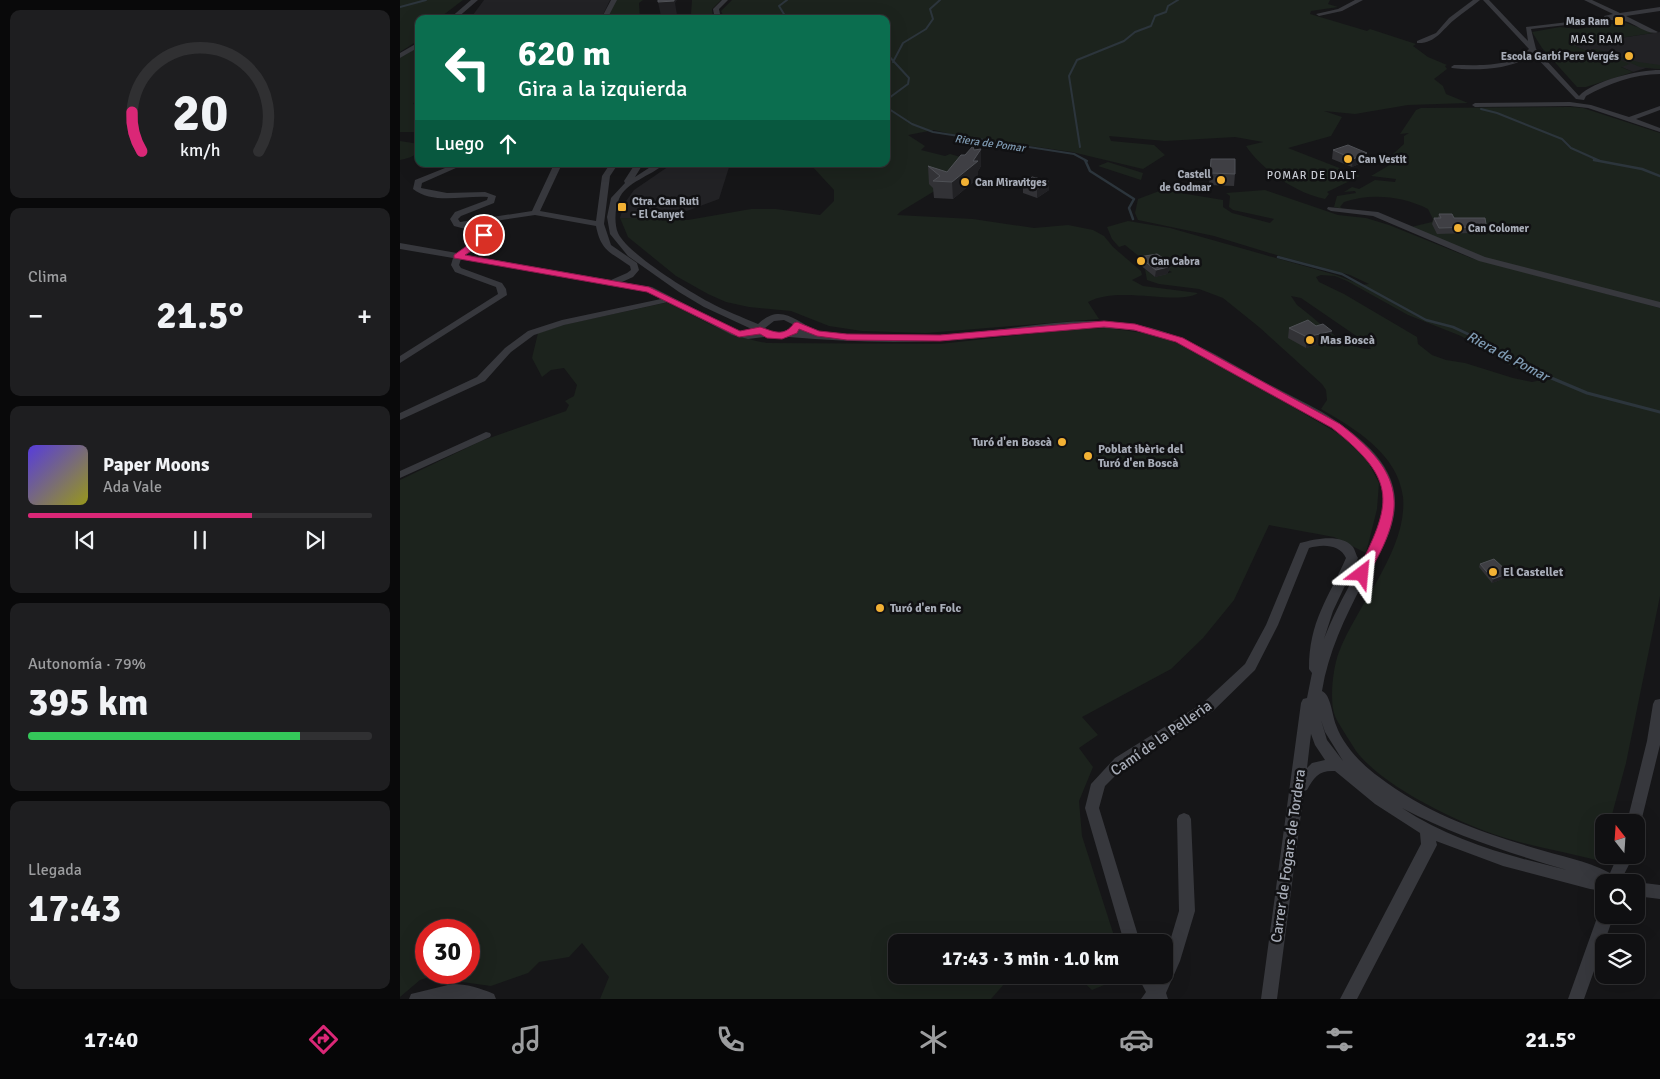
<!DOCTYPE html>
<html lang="es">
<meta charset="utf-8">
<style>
body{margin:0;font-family:Signika,sans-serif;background:#1e1e20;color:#f1f3f6;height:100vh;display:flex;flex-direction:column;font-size:19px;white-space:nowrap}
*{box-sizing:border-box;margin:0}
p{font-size:16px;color:#9c9d9f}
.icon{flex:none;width:28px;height:28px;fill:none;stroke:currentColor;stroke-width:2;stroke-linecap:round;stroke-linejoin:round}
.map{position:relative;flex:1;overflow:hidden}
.details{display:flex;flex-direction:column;gap:10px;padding:10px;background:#09090a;width:400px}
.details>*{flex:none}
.hud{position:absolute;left:15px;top:15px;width:475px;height:152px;border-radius:10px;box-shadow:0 5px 20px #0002,0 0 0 1px #303032;background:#0b6e4f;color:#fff;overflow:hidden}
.needle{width:32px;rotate:343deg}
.tools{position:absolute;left:1195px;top:814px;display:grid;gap:10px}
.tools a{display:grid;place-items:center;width:50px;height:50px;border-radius:10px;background:#101012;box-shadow:0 5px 20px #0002,0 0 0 1px #303032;font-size:25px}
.speed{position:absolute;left:15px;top:919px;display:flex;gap:10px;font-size:25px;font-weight:700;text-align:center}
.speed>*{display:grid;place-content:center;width:65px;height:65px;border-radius:50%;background:#101012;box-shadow:0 5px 20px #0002,0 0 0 1px #303032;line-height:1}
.speed .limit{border:8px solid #d22;background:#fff;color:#111}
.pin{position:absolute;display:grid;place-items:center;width:42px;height:42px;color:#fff;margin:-21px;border:2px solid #fff;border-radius:50%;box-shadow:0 1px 5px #0007}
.me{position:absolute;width:55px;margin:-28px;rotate:29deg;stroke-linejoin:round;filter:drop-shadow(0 0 4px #0008)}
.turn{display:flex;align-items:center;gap:18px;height:105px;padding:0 20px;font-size:22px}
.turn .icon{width:65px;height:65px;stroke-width:2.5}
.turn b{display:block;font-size:35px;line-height:42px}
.then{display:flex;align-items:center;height:48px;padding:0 20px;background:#0003;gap:10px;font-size:19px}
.big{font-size:38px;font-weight:700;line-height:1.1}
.details .card{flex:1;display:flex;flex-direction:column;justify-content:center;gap:8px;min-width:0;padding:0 18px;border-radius:10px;background:#1e1e20}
.details .dial{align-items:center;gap:0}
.dial svg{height:130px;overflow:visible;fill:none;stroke:#303032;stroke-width:7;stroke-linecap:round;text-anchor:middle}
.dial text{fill:#f1f3f6;stroke:none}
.song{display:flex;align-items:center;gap:15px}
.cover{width:60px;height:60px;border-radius:8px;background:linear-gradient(135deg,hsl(250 70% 55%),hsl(60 70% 35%))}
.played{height:5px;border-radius:2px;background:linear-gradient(90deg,#db2777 65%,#303032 65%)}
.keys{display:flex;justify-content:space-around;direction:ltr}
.heat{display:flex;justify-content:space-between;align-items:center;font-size:28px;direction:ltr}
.charge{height:8px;border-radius:4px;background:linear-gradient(90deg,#34c759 79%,#303032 0)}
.trip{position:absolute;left:488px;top:934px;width:285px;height:50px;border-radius:10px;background:#101012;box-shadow:0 5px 20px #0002,0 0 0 1px #303032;font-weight:700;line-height:50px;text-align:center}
.tab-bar{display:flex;height:80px;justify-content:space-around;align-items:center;background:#060607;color:#9c9d9f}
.tab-bar .icon{width:35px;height:35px}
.tab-bar .on{color:#db2777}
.tab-bar b{font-size:22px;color:#f1f3f6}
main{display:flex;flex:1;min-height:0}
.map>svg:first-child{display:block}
.built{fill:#222225}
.green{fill:#1c231d;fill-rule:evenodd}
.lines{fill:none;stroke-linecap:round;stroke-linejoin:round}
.stream-far2{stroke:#2c353c;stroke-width:2}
.stream-far1{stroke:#2c353c;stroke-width:2.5}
.stream{stroke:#2c353c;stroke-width:3}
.minor{fill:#37383d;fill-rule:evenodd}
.wall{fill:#323236}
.shaded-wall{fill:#212124}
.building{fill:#3f3f44;stroke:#4f5156}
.route{fill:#db2777;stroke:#8e194d}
.poi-dot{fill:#f2b134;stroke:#111113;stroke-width:2}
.labels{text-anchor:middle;stroke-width:5;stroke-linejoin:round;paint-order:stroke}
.far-poi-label{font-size:11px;font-weight:bold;fill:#a8adb8;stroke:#111113;text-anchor:start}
.far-neighbourhood-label{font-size:11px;letter-spacing:1px;fill:#c9ccd4;stroke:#111113}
.far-water-label{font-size:11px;font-style:italic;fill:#7f9bb3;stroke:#111113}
.poi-label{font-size:12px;font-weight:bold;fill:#a8adb8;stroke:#111113;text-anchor:start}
.water-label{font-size:14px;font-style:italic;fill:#7f9bb3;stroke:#111113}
.near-street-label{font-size:15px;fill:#a8adb8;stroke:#111113}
</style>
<main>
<section class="details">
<div class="card dial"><svg viewBox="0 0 100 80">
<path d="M14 69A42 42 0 1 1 86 69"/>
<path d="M14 69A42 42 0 0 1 8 45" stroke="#db2777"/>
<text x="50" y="56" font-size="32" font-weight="700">20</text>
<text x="50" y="72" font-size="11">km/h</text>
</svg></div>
<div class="card"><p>Clima</p>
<div class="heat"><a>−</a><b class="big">21.5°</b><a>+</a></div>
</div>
<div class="card">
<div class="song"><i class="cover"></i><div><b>Paper Moons</b><p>Ada Vale</p></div></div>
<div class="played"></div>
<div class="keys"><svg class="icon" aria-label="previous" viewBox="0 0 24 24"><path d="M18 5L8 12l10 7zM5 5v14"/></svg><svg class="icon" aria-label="pause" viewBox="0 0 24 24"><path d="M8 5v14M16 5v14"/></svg><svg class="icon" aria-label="next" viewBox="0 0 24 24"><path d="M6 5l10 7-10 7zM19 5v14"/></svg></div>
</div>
<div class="card"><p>Autonomía · 79%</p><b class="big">395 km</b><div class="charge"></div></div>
<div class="card"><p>Llegada</p><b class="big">17:43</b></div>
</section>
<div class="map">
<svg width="1260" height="999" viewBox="0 0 1260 999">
<rect width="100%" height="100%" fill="#161618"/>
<!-- built -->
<path class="built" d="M84,0H210L201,19H70Z
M1260,32V69L1246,68L1233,72L1172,45Z
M272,164H330L319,199L260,221L220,218L224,204L234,190Z"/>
<!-- green -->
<path class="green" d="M0,0H63L38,19H19V40L0,52Z
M216,0H243L239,3L240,19H207Z
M292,0H321L312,9L313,19H283L291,14Z
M332,0H930L928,4L938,7L911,11L910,14L967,31L970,29L1016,44L1013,46L1028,57L1047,65L1045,66L1047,69L1034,79L1043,86L1046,94L1068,103L1008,105L955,114L924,111L942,117L931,136L888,148L960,176L927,192L929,194L925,199C896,193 863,171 846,146L863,142L835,137L765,141L709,136L711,141L754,145L765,155L743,169L672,152L559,136L534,130L508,135L525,146L521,150L545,156L550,154L568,159L541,187L500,212L497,215L573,219L634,228L668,225L693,230L704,236L713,247L741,271L742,275L732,280L743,286L798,293C778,306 719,285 688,302L699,319L526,333L462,331L429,326L391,311L349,307L326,302L308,294L276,276L228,237L220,218L288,220L351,209H376L420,215L434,201V190L410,164H486V19H325L321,11Z
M1224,22L1253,33L1173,45L1187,51L1196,49L1238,62L1260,65V69L1240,67L1209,54L1200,57L1204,59L1213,57L1230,64L1221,67L1233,72L1186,87H1177L1142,48L1132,32L1160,27L1178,29Z
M19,46V96L13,104L19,106V132H0V58Z
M1171,107L1183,108L1260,133V303L1090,260L1011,227L1032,222L1033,219L1028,209C1002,196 971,193 944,202L940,207L943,209L934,207L937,196L956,193L955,191L944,192L952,187L959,189L975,180L995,182L996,179L971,176L988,166L993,154L1004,144V136L1009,133L1000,134L1016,110L1021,108Z
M0,141L19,144C19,156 10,158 0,160Z
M708,162L743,173L741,180L698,166Z
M762,190L823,200V207L832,213L870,223L874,219L833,210L829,207L830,196L826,193L865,190L938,215L966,218L989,225L1071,258L1260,308V596L1226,763L1210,822H1204V848L1201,861C1170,853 1139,848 1109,839C1064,826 984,788 956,751C952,745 948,738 944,732C941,727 937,721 935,716C929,701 933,667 939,652C957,605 1008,549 1003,497C998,454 954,428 921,409L927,400L926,390L922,384L859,327L823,298L799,289L759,284L747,280L745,269L755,277L772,272L746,262L725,245L719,247L712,239L707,227L728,221L770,228L936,275L962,285L969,284L950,275L883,257L814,236L738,220L735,213L738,199ZM921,275L935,276L947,281L1008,315L1061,336L1113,367L1141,380L1132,382L1113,378L1065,363L1046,360L1032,355L1018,344L1017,337L944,294L919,282L916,277ZM891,296L901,298L968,344L971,349C944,350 918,320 897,305Z
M269,302C301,320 330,337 367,343L540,344L675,329L707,328L744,333L769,340L795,350L939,434L966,458L979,483L977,509L966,553L934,537L869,525L834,600L803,638L771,669L682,717L698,735L679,748L693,767L679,801L682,836L716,942H496V975H612L591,999H200L209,977L182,943L169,957L139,962L128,973L91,986L55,981V973L69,972V930H26V972L41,973L20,980L0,997V480L81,441L166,411L169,405L165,401L174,396L177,385L164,368L151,370L142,377L132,358L138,333L167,324Z
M676,975H726V976L692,990Z"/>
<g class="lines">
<!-- stream-far2 -->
<path class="stream-far2" d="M387,0L379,6L387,19
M0,7L26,0
M486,53L509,78L508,84L489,98V109L512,124L533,132L674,154L687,161
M493,62L503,43L526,29L533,19L530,9L540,0
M1081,109L1097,113L1162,139L1171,148L1200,161
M680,147L669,76L677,60L724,41L735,32L751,26L755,16L766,12L768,6L778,0"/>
<!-- stream-far1 -->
<path class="stream-far1" d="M685,160L690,171L734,199L729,208L733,219
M1194,160L1242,169L1260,176
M878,257L942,274L1026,320L1053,327L1070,335L1133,370"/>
<!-- stream -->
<path class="stream" d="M1130,369L1187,393L1260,412"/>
<!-- minor -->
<path class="minor" d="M71,0H78L56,19H49Z
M211,0H217L207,19H201Z
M322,0H328L319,9L321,19H315L313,9Z
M955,0H963L942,11L919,16L916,14L938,9Z
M1073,0H1080C1072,7 1062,13 1054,20C1042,30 1035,44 1017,43V41L1036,33L1049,18Z
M1083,0H1089L1128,41L1126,27L1177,21L1178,22L1175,24L1131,29L1136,49L1179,96C1194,80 1239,70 1260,70V74C1234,74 1208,84 1186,96L1184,100L1176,99L1132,53C1116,70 1074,71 1052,68L1051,67L1054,65C1079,65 1110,68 1129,49Z
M1184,0H1192L1220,13L1260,7V11L1226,16L1258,32C1250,36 1236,25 1228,22C1221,19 1214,22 1204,18V16L1213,14Z
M19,42V47L0,58V53Z
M1170,102L1191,105L1229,117L1260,106V110L1236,119L1260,128V132L1188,108L1170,106L1075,107L1072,105L1075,103Z
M55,164H65L22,183L21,188L47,193L85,192L96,196L94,203L61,216L58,219L60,222L132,211L154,164H162L140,211L196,221L202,176L210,164H218L210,176L204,224L211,245L237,263L239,270L233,277L222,282L252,287L338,331L348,333L358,332L304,307L279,292L228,256L210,234L207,217L211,198L225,183L224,181L235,164H243L235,177L255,164H264C251,176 226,182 219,199C215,208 214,223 218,233C227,253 288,291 309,302C325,311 342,317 358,324C381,302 396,322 416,330L417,333C467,335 517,338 567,333C622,328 678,315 733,324C781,332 820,357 861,380C881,391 902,401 922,412C954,432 997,462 995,505C994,534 976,559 963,583C945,617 928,653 922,691C931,695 932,715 936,725C943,745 962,765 979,777C1024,812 1080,832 1134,848C1159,856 1186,860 1210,873L1218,855H1234L1220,882H1204V891L1190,889L1103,866L1036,841L1037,845L957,999H940L1021,844L1020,833L975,804L935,771C919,770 914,777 907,790L904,791L877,999H861L901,703L903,699L907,698L912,673L909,669C909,621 928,599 946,558C940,544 922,544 909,548L878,625L855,670L813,711L725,766L705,786L699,808L740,942H724L685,808L691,784L715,758L803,703L845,664L866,625L900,543C915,539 941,533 953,547C955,550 956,555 958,558L933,611L924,639C932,618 943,597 954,577C967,554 984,530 984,502C983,458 938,430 904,411C884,399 863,389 843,378C815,362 787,343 755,335C692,319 629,334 565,339C506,344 447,342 389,337L378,339L365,337L348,339L332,335L268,302L164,325L134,335L111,352L85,381L0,420V413L77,377L105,348L128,331L162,320L261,299L247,291L61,259L59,265L61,268L102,283L106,289L107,295L0,363V356L98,294L96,287L55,272L51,265L53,258L0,249V243L57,253L78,239L80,236L73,231L54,226L50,219L55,212L87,200L88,197C65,195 33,205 13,189L15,180ZM135,215L196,226C201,251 210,252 230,266L231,270L227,273L211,280L66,255L85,242L88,235L79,227L69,225ZM384,320L396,326C384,330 377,338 365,328L374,321ZM921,720L925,732L943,761L927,740ZM911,734L915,745L925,760L912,763L907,768ZM1002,808C1055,836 1110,853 1167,870C1109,856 1052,841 1002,808Z
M928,207L978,212L1085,257L1260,302V308L1079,261L973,216L931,211L927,209Z
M86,432L90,433L91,435L90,437L0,478V471Z
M1260,699V745L1241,822L1239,826L1236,827V822H1227L1247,741L1253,704L1255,700Z
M784,813L789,815L791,819L795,911L780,961L766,993L768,999H741L746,992L737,975H754L756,978L757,975H764V961L779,911L777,819L779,815Z
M1236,882L1260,885V899L1236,896Z
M1204,909V915H1214L1184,999H1168L1198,915L1200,910Z
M52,984C67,984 80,988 94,994L96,999H9L11,994Z"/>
</g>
<!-- wall -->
<path class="wall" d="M581,149V166L578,171V178L553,199L534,198L533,188L529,184L528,166L547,172L565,155L574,150Z
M933,150L966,161L952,167L932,159Z
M811,159L835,174L834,186L809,185Z
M649,181V190L637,198L623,193V184Z
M1039,214L1054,218L1086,224L1084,230L1072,231V233L1037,234L1032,224L1034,218H1038Z
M739,257L763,258L771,260V266L767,274L755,277L739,264Z
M889,328L930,341L906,348L888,338Z
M1080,564L1109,573L1108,577L1092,583L1079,567Z"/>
<!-- shaded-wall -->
<path class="shaded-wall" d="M273,0H277L275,3L277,15L261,16L258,2Z
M581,149V166L578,171V178L553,199L552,182L573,161Z
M967,153L966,161L952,167L953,159Z
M649,181V190L637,198V189Z
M771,260V266L767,274L755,277L756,270Z
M932,331L930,341L906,348L907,337Z
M1109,573L1108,577L1092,583L1093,579Z"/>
<!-- building -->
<path class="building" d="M258,0H274V1L258,2Z
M948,145L967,153L953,159L933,150Z
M573,146L574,150L581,149L573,161H578L552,182L533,181L540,176L528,166L547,172L561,155H565Z
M811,159H835V174L810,173Z
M632,177L649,181L637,189L623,184Z
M1039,214H1052L1054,218H1085L1086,224L1072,225L1073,227L1039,228L1034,218H1041Z
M757,254L763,258L771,260L768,267L756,270L739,257Z
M908,320L916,326L923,324L932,331L907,337L889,328Z
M1094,559L1109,573L1093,579L1080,564Z"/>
<!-- route -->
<path class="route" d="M81,233L88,235L85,242L65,255L249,287L340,331L360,327C373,331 384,338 394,323L397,322L419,331L447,334L540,335L704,321L735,324L783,338L940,424C1004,473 1009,507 967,576H958L956,574C992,503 999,481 932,428L776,342L734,330L704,327L540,341L447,340L417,336L399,329L397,333L382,339L367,338L360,334L339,337L247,292L54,258V255L78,238Z"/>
<!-- markers -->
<g class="poi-dot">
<rect x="1214" y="16" width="10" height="10" rx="2.5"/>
<circle cx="1229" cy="56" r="5"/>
<circle cx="948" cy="159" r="5"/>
<circle cx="821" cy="180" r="5"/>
<circle cx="565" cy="182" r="5"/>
<rect x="217" y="202" width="10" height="10" rx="2.5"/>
<circle cx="1058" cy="228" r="5"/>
<circle cx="741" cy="261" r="5"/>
<circle cx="910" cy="340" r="5"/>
<circle cx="662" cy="442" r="5"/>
<circle cx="688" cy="456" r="5"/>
<circle cx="1093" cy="572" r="5"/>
<circle cx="480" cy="608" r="5"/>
</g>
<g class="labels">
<!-- far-poi labels -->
<g class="far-poi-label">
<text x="1209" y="25" text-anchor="end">Mas Ram</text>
<text x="1219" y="60" text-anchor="end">Escola Garbí Pere Vergés</text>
<text x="958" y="163">Can Vestit</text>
<text x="811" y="178" text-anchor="end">Castell<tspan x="811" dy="13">de Godmar</tspan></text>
<text x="575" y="186">Can Miravitges</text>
<text x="232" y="205">Ctra. Can Ruti<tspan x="232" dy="13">- El Canyet</tspan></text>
<text x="1068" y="232">Can Colomer</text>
<text x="751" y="265">Can Cabra</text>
</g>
<!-- far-neighbourhood labels -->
<g class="far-neighbourhood-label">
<text x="1197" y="43">MAS RAM</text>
<text x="912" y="179">POMAR DE DALT</text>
</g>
<!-- far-water labels -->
<g class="far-water-label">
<text transform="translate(590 143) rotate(8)" y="4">Riera de Pomar</text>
</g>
<!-- poi labels -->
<g class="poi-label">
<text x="920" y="344">Mas Boscà</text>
<text x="652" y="446" text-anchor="end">Turó d'en Boscà</text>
<text x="698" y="453">Poblat ibèric del<tspan x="698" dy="14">Turó d'en Boscà</tspan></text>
<text x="1103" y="576">El Castellet</text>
<text x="490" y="612">Turó d'en Folc</text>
</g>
<!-- water labels -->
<g class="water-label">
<text transform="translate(1108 356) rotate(28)" y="5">Riera de Pomar</text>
</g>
<!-- near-street labels -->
<g class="near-street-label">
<text transform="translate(761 738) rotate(-35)" y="5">Camí de la Pelleria</text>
<text transform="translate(888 856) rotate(-82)" y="5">Carrer de Fogars de Tordera</text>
</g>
</g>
</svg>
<div class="tools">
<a><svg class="needle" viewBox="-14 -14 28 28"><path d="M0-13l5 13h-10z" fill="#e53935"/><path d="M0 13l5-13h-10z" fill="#9c9d9f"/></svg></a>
<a><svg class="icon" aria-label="search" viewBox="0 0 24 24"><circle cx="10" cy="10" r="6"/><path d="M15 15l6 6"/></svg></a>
<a><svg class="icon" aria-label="layers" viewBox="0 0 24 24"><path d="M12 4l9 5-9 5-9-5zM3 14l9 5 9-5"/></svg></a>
</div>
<div class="speed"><div class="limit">30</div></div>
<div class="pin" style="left:84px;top:235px;background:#d93025"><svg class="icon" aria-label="arrive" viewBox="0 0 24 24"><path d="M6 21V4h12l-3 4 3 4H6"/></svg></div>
<svg class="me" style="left:962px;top:574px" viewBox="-20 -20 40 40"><path d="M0-17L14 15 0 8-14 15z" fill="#db2777" stroke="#fff" stroke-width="4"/></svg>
<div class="trip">17:43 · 3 min · 1.0 km</div>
<div class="hud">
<div class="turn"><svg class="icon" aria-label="left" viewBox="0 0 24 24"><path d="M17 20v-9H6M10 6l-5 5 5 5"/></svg><div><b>620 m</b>Gira a la izquierda</div></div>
<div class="then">Luego<svg class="icon" aria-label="ahead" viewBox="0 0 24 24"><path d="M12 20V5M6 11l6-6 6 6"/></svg></div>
</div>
</div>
</main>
<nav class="tab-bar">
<b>17:40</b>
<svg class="icon on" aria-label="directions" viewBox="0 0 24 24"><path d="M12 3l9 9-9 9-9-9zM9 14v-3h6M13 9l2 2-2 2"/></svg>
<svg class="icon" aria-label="music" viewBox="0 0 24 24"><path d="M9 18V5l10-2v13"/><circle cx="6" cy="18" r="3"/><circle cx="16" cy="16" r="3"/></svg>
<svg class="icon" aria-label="phone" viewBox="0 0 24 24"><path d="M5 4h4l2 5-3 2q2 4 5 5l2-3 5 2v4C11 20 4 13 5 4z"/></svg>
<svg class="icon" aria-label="climate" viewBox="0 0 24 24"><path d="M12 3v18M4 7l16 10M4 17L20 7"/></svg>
<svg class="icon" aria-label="car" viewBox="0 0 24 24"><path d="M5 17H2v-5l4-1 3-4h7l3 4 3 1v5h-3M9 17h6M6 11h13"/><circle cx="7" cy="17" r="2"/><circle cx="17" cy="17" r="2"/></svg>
<svg class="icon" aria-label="filters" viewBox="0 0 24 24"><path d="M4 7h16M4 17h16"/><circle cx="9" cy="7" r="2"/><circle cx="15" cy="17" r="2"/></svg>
<b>21.5°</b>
</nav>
